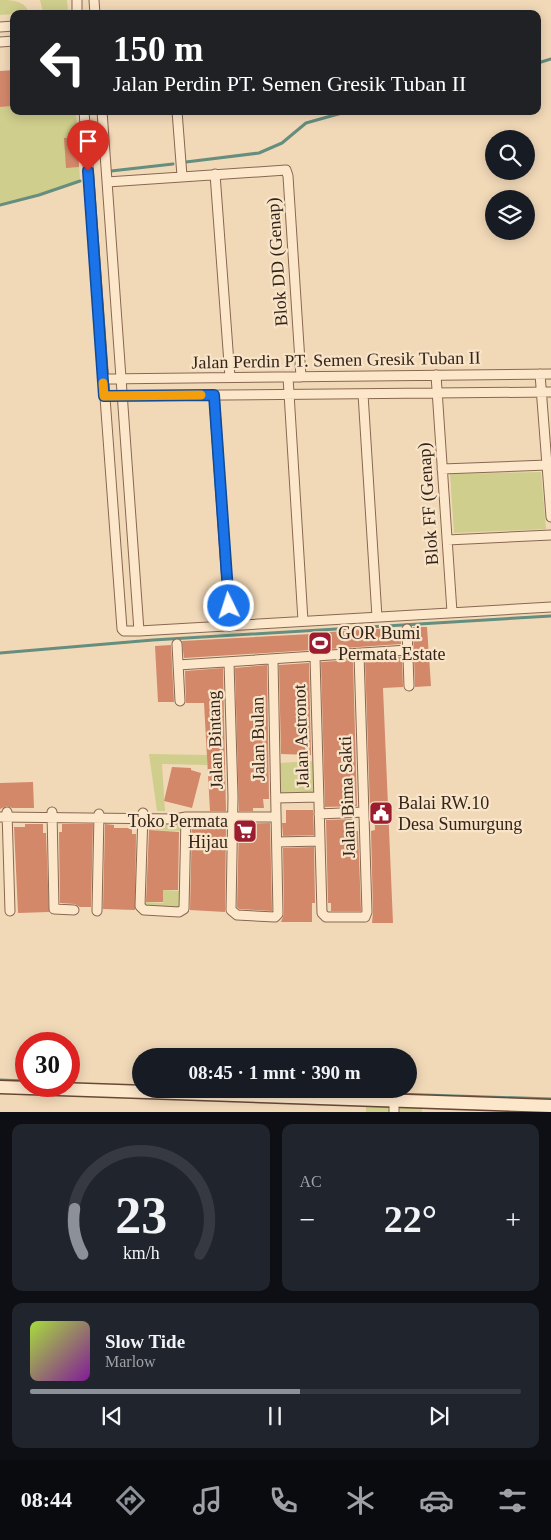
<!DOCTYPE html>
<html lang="id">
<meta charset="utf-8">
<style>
body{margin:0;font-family:Georgia,serif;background:#20242c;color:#f1f3f6;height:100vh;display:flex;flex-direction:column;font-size:19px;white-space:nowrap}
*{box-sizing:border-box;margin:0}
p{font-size:16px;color:#9ea1a6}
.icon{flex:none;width:28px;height:28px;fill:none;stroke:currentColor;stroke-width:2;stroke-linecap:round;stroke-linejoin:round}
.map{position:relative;height:1112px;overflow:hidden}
.sheet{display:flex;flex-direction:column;gap:12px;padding:12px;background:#0d0f14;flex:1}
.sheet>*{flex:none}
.guide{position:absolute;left:10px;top:10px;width:531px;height:105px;border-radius:10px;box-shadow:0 2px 12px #0003;background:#202124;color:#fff;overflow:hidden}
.tools{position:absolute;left:485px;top:130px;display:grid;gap:10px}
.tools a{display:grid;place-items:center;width:50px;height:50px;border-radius:50%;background:#171b24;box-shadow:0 2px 12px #0003;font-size:25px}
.speed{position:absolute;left:15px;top:1032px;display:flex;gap:10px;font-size:25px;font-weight:700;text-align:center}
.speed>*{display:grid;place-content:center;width:65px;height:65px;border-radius:50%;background:#171b24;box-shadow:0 2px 12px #0003;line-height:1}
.speed .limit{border:8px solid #d22;background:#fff;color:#111}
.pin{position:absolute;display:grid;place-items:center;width:42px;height:42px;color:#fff;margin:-51px -21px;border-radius:50% 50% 50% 0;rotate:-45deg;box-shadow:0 0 5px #0007}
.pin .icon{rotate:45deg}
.me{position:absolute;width:55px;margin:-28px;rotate:356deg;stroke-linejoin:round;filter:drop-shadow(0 0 4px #0008)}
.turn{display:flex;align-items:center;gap:18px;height:105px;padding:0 20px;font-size:22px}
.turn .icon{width:65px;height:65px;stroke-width:2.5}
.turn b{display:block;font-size:35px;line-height:42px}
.big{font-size:38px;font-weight:700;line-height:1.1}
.sheet .widget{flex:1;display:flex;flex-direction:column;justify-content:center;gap:8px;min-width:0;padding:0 18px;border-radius:10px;background:#20242c}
.sheet .dial{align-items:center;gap:0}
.dial svg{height:130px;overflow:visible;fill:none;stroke:#363941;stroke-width:7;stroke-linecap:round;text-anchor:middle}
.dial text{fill:#f1f3f6;stroke:none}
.song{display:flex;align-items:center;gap:15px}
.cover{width:60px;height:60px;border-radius:8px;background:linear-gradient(135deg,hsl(80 70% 55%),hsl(290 70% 35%))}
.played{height:5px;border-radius:2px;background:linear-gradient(90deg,#8c9099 55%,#363941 55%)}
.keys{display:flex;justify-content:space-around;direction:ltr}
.heat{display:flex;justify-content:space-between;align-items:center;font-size:28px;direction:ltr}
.sheet .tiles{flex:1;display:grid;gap:12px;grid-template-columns:1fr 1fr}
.widget:last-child{grid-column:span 2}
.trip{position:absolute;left:132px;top:1048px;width:285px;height:50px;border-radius:25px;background:#171b24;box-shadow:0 2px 12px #0003;font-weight:700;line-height:50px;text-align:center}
.dock{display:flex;height:80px;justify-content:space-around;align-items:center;background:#090b0e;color:#9ea1a6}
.dock .icon{width:35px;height:35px}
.dock .selected{color:#8c9099}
.dock b{font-size:22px;color:#f1f3f6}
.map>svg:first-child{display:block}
.green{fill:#cfce8c}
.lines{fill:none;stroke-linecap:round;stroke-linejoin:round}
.stream{stroke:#658e7f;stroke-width:3}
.building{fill:#d3886a}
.street-casing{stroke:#886852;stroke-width:11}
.secondary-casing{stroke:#694936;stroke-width:15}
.street{stroke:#fce7cb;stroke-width:9}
.secondary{stroke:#fce7cb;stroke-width:12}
.route-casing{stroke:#114b97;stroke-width:12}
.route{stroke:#1a73e8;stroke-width:9}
.slow{stroke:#f59e0b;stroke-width:9}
.labels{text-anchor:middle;stroke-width:4.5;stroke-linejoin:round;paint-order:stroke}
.street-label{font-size:18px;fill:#352319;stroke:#f8e4c8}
.poi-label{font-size:18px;fill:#352319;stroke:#f8e4c8;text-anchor:start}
</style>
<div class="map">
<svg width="551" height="1113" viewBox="0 0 551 1113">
<rect width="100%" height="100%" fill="#f1d9b8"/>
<!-- green -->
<path class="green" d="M0,0C11,0 25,0 29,13L0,15Z
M40,0H67L68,10L43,12Z
M14,106V111H76L80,181L39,195L0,205V107Z
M541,472L546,529L454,533L450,474Z
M328,632L329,654L313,655L312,633Z
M149,754L207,755V765L162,764L165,811H157Z
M315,761L316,794L279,795L278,763Z
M147,822L182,823V831L146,830Z
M163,890L180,891V909L144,908V902L163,903Z
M366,1104L422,1106V1112H366Z"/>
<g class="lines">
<!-- stream -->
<path class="stream" d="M538,63L551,59
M186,162L259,153L282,143L306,123L349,111
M111,171L173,164
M0,205L39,195L80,181
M0,653L153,640L551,616
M0,1080L26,1081
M241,1089L551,1099"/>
</g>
<!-- building -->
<path class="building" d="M14,70V106L0,107V71Z
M77,137L79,167L66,168L64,138Z
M413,627H427L431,686L415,687Z
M393,628H401V644L330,649L329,632Z
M311,634L312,650L184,658L182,641Z
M171,645L174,702H158L155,646Z
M402,657L403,687L383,688L393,923H372L373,912L371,831L375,830L374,807H370L365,659Z
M353,660L357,806L325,807L321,662Z
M309,663L311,755L281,754L279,665Z
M267,665L269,799H263L264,808H253V811H239L235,668Z
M223,668L226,811H210L204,703H186L185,671Z
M172,767L191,768V770L201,773L192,808L164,801Z
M33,782L34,808H12L7,806L0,809V783Z
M286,810H313L314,835L283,836L282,823H286Z
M354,819V831H358L361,911H331V903H328L326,820Z
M192,823L226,824L225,912L190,910Z
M270,823L272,911L239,909L237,907L239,824Z
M25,824H43V833H46L49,912L18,913L14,827H25Z
M62,824H93L91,907H80L75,904L60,903L59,832H62Z
M105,824L114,825V828H132V834H136L135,910L103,909Z
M149,830L179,832L178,890H163V902H146Z
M314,847L315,903H312V922H281L284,914L283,848Z"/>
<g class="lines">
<!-- street casing -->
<g class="street-casing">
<path id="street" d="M77,0V14
M94,0L95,14
M0,27L14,26
M0,42L14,41
M84,111L122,629L124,631H139L551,607
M102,111L139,631
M177,111L182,176
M215,174L230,377
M107,182L286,170L288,176L301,377
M540,374L551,517
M436,375L452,612
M288,377L303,621
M103,379L551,374
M363,394L377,617
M214,395L230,626
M104,396L551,392
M442,469L547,465
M447,540L551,535
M407,629L409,686
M177,644L180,701
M315,657L322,913L326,917H365L367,912L359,654
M229,662L233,797L231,910L237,915L275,917L278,914L273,660
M178,665L408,650
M276,798L319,797
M7,812L10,911
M52,812L54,909L74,910
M143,813L140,906L144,910L179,912L184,909L186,817
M319,814L364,812
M0,817L175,819L186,817H276
M277,842L320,841
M97,911L99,814
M394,1113V1101"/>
</g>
<!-- secondary casing -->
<g class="secondary-casing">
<path id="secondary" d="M0,1087L551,1106"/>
</g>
<!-- street -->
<use href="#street" class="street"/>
<!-- secondary -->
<use href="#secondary" class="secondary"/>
</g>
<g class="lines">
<!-- route casing -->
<g class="route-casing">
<path id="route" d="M88,171L104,396L214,395L229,606"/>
</g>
<!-- route -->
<use href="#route" class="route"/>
<!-- slow -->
<path class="slow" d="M103,383L104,396L201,395"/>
</g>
<!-- icons -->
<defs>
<g id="stadium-square" transform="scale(1.25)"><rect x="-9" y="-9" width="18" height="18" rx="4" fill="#9c1d2f" stroke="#f8e4c8"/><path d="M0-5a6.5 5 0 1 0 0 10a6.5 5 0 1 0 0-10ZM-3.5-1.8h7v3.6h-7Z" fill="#fff"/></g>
<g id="civic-square" transform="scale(1.25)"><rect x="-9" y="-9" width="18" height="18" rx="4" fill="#9c1d2f" stroke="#f8e4c8"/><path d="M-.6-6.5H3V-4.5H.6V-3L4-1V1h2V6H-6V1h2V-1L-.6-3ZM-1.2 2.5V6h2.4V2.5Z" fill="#fff"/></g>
<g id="supermarket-square" transform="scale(1.25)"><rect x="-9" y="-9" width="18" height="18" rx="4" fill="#9c1d2f" stroke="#f8e4c8"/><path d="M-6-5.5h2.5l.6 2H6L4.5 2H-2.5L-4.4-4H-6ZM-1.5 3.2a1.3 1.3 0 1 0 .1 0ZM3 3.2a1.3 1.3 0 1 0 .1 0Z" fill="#fff"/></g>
</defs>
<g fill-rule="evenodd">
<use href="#stadium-square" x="320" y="643"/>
<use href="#civic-square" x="381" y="813"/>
<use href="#supermarket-square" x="245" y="831"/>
</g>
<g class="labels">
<!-- street labels -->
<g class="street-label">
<text transform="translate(277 262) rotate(-94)" y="6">Blok DD (Genap)</text>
<text transform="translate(336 360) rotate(-1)" y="6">Jalan Perdin PT. Semen Gresik Tuban II</text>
<text transform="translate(428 504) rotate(-94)" y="6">Blok FF (Genap)</text>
<text transform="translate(301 736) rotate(-92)" y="6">Jalan Astronot</text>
<text transform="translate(258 739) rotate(-91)" y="6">Jalan Bulan</text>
<text transform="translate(215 740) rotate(-92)" y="6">Jalan Bintang</text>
<text transform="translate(347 797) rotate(-92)" y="6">Jalan Bima Sakti</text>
</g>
<!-- poi labels -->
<g class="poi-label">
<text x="338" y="639">GOR Bumi<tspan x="338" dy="21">Permata Estate</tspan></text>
<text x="398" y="809">Balai RW.10<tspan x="398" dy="21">Desa Sumurgung</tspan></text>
<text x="228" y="827" text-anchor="end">Toko Permata<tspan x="228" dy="21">Hijau</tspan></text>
</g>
</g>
</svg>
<div class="tools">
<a><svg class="icon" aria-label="search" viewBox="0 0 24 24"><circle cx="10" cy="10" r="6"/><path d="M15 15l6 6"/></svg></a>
<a><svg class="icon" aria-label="layers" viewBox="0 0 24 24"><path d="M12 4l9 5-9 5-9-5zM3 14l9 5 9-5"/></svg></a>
</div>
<div class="speed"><div class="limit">30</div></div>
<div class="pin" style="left:88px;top:171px;background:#d93025"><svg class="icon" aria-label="arrive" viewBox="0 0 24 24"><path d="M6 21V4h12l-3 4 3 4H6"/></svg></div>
<svg class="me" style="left:229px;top:606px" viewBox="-20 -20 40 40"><circle r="17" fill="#1a73e8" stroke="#fff" stroke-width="3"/><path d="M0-11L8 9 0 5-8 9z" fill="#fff"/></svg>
<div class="trip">08:45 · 1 mnt · 390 m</div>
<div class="guide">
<div class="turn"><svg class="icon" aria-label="left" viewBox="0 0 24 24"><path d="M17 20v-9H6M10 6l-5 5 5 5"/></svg><div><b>150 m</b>Jalan Perdin PT. Semen Gresik Tuban II</div></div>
</div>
</div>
<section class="sheet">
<div class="tiles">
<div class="widget dial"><svg viewBox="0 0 100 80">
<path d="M14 69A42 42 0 1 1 86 69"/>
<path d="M14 69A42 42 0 0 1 9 41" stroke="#8c9099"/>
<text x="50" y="56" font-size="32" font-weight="700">23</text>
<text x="50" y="72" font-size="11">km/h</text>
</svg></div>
<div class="widget"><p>AC</p>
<div class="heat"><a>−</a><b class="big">22°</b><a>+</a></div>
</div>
<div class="widget">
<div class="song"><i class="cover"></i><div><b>Slow Tide</b><p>Marlow</p></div></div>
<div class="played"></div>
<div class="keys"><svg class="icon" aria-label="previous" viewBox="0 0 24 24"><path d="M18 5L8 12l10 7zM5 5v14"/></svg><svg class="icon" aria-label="pause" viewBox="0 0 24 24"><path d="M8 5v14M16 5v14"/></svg><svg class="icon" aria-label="next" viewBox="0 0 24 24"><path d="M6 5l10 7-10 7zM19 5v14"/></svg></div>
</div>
</div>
</section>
<nav class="dock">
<b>08:44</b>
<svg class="icon selected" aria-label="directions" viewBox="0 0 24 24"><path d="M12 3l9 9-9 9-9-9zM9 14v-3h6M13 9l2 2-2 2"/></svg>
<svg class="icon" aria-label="music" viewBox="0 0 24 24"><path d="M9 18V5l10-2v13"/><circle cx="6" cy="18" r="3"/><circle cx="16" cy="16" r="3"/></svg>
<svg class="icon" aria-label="phone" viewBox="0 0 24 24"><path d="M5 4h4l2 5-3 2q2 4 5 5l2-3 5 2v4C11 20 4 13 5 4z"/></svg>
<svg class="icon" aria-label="climate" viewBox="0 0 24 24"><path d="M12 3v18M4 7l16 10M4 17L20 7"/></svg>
<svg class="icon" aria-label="car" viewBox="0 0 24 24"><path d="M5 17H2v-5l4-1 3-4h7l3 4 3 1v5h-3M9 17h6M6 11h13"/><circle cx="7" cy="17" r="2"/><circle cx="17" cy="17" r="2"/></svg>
<svg class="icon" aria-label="filters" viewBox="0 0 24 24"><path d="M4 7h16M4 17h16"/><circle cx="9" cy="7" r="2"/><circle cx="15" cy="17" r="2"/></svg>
</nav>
